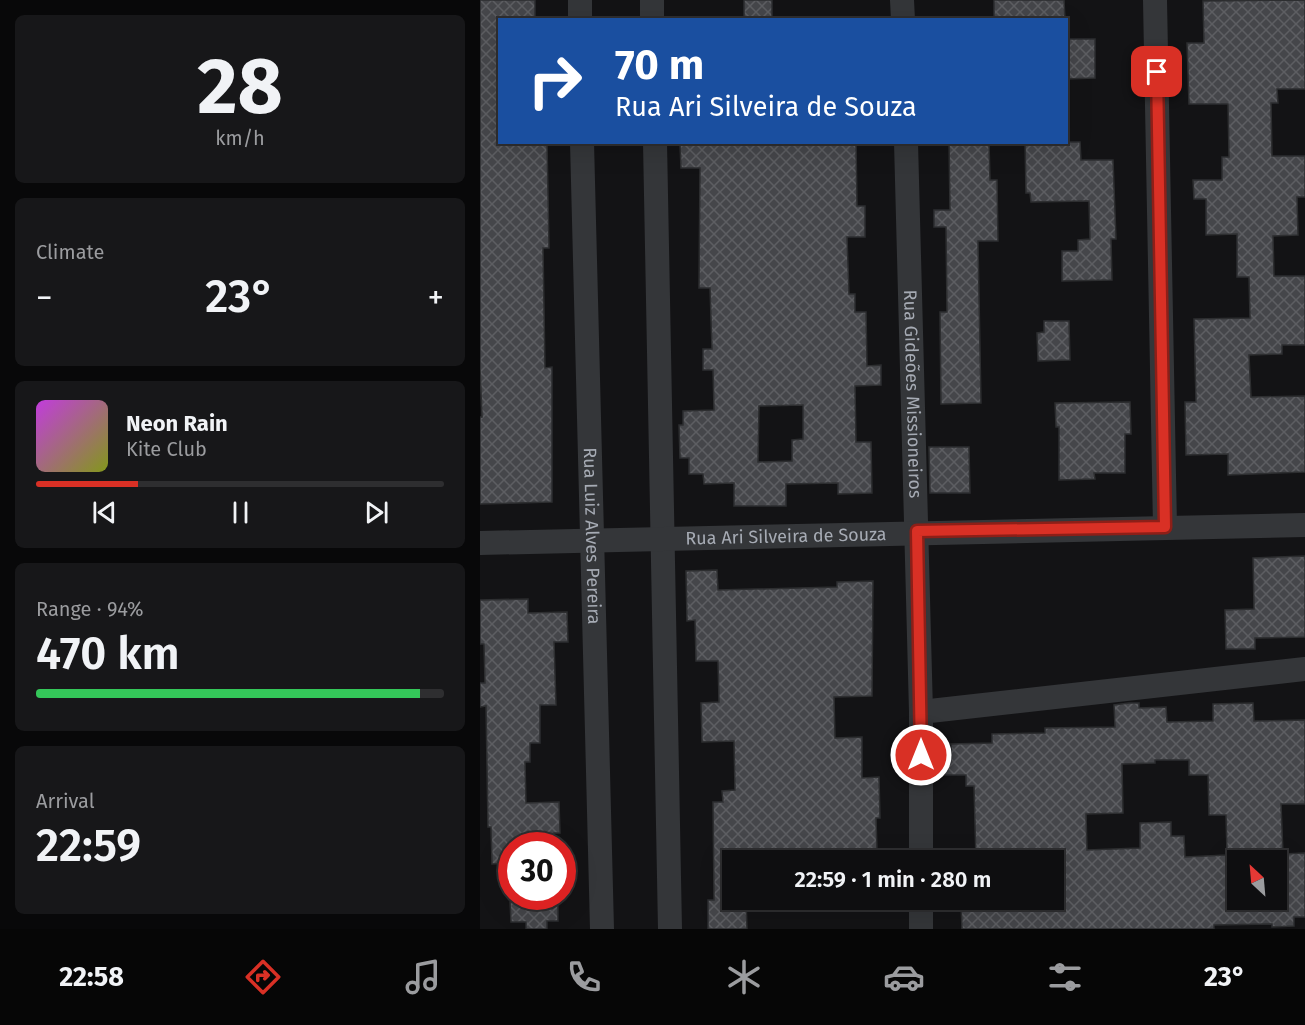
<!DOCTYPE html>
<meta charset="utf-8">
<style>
body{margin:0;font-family:"Fira Sans",sans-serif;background:#171719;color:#f1f3f6;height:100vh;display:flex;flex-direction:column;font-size:22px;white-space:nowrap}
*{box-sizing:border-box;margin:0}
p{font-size:20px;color:#9b9c9f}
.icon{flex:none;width:33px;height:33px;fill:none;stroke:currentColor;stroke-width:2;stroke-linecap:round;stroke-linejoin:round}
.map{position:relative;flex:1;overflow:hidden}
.drawer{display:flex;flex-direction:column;gap:15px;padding:15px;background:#080809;width:480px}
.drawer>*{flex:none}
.hud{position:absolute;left:18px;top:18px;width:570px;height:126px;border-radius:0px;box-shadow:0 6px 24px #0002,0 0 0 2px #2e2e30;background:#1a4fa0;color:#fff;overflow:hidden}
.needle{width:39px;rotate:334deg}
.fabs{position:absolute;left:747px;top:850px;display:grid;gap:12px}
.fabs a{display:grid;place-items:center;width:60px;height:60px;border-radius:0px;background:#0e0e10;box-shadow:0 6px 24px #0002,0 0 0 2px #2e2e30;font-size:30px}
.speed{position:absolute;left:18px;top:832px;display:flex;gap:12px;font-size:30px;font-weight:700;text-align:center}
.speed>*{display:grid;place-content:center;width:78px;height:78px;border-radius:50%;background:#0e0e10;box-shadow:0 6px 24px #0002,0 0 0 2px #2e2e30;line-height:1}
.speed .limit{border:9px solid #d22;background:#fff;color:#111}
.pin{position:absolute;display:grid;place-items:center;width:51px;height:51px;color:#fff;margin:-26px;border-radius:12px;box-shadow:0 3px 9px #0006}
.me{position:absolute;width:66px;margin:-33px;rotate:0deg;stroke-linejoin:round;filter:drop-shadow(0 0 4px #0008)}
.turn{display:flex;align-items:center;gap:21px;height:126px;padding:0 18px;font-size:27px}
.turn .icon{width:78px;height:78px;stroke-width:2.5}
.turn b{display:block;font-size:42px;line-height:51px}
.big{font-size:45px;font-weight:600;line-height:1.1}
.drawer .widget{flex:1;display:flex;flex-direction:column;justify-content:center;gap:9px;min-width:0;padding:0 21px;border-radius:9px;background:#171719}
.drawer .dial{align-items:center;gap:0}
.dial b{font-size:78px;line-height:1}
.song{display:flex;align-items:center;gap:18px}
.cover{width:72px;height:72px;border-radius:9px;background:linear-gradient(135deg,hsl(290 70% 55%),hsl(70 70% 35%))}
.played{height:6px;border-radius:3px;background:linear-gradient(90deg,#d93025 25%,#2e2e30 25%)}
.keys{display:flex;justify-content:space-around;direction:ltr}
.heat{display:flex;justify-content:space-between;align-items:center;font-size:33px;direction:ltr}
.charge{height:9px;border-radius:4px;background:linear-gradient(90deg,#34c759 94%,#2e2e30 0)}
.trip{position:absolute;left:242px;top:850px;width:342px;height:60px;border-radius:0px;background:#0e0e10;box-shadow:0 6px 24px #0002,0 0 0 2px #2e2e30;font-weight:600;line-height:60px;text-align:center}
.tabs{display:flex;height:96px;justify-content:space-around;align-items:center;background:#060606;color:#9b9c9f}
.tabs .icon{width:42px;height:42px}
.tabs .active{color:#d93025}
.tabs b{font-size:27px;color:#f1f3f6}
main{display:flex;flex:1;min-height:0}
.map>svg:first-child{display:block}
.building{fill:url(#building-cross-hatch);stroke:#2d2e30;stroke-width:1.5;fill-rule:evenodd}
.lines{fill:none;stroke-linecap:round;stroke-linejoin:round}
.minor{stroke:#343639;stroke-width:24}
.route-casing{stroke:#8d1f18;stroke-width:15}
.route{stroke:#d93025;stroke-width:10}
.labels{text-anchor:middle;stroke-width:6;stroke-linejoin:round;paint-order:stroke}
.street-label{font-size:18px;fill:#a6abb4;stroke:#0e0e0f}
</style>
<main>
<section class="drawer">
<div class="widget dial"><b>28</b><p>km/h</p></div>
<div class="widget"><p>Climate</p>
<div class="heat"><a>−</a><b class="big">23°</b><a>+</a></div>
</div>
<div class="widget">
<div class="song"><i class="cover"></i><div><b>Neon Rain</b><p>Kite Club</p></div></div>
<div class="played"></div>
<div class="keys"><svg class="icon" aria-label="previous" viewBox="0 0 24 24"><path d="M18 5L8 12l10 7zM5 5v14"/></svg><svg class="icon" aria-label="pause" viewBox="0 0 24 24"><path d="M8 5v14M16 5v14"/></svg><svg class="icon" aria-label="next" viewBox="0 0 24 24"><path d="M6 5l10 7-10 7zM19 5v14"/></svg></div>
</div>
<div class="widget"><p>Range · 94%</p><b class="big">470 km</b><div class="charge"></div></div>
<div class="widget"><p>Arrival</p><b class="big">22:59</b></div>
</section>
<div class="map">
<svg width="825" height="929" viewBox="0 0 825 929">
<defs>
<pattern id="building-cross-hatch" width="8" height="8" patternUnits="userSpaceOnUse" patternTransform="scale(1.5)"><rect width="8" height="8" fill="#45464a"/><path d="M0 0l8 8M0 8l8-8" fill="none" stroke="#5d5e62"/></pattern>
</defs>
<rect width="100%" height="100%" fill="#131315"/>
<!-- building -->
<path class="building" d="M0,0H55V20H20V142H67L69,248H63L65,368L72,367V502L0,504V417H2L0,369Z
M264,0H292V20H264Z
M514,0H584L585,20H514Z
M825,0V89H797L798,103H791L792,156H825V197H817L818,235L793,236L794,276H825V345H802V354L769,355L771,397L825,396V472L748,475V454L706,455L705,402H716L714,319L770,318L769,277H757V234L726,235V199H714L713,180H742V157H749L748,104H709L707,43H724L723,1Z
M586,39H615V78L586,79Z
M254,142H376L377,206H385V237H367L369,294H375V312H386L387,366L401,365V385L375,386L376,442H391L392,493L358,494V483L306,484V506H254V483L224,484L223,474H209V458H200L199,425H203V411L234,410L233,370H223V349H232L230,288H219L220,168H201L200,145ZM323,405V439L312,440V461L278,462L279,406Z
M469,142H509L510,180H517L518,241H498L501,403L461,404L460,312H467L466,227H454V210H470Z
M545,142H600L601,160H633L636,239H631L632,280L582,281V251H598V240L610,239L609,201L551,202L550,193H546Z
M564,321H589L590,360L558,361L557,333L564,332Z
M650,402L651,434H645V473H614L615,479L579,480V427H576L575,403Z
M449,447H489L490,493H450Z
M825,556V637L775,638V649H746L745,610L774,609L773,558Z
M237,570L238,590L357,587V582L393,581L392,696L354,697L355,738L382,737V778L399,777L400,818H396L397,851L340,852V861H311V854L252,855V900H266L267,929H228V900H234L233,802H243L242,791L255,790L254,741L222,742L221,703L239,702L238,661H216L215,620L207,621L206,571Z
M48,599V613L87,612L88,642H74L76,705H60V743H50V762H45L46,803L79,802L80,833H74L75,846H32V863L12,864L11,827H8L6,706L0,707V683H5L4,644H0V600Z
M649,703H659V708L686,707L687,722L733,721V704L773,703L774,721L825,720V804H801L803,854L825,853V917H814V926L792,927V924L734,925V929H482L481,904L516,903V900H573V861H496L494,786H486V775H459L458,757L471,756V744L512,743V734L565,733V728L635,727L634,705ZM675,760H709V775H728L729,815H746L747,855L705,857L704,836H691V822L660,823V848L607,850L606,814L643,813L642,764L675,763ZM758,861H796V900H758Z
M38,897H78V921H67V929H46V922H31L30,902L39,901Z"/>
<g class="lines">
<!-- minor -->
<g class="minor">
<path d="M100,0V20"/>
<path d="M172,0V20"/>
<path d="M422,0L423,20"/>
<path d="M675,0L685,527"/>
<path id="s1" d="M102,142L122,929"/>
<path d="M175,142L190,929"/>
<path id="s2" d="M426,142L441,712V861"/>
<path id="s3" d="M0,543L825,525"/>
<path d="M441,712L825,669"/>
<path d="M441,929V900"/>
</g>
</g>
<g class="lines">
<!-- route casing -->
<g class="route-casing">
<path id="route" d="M441,755L437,531L685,527L677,72"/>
</g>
<!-- route -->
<use href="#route" class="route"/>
</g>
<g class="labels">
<!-- street labels -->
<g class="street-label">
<text dy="6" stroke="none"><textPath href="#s2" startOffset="252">Rua Gideões Missioneiros</textPath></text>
<text dy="6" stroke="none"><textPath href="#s3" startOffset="306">Rua Ari Silveira de Souza</textPath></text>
<text dy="6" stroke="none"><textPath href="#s1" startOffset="394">Rua Luiz Alves Pereira</textPath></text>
</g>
</g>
</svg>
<div class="fabs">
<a><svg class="needle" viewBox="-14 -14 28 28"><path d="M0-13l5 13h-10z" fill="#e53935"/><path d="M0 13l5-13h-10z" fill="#9b9c9f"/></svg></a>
</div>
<div class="speed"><div class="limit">30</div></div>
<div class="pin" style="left:677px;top:72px;background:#d93025"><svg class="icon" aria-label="arrive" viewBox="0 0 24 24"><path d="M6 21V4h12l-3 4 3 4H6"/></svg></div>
<svg class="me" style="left:441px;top:755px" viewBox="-20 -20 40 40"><circle r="17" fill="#d93025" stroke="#fff" stroke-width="3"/><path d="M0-11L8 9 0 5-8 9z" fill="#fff"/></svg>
<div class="trip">22:59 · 1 min · 280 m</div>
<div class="hud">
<div class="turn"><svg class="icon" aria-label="right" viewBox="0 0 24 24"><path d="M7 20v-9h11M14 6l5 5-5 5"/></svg><div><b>70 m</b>Rua Ari Silveira de Souza</div></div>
</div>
</div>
</main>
<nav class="tabs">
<b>22:58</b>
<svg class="icon active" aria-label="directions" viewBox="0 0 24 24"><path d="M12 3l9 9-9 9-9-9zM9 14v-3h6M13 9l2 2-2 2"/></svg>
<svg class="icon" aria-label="music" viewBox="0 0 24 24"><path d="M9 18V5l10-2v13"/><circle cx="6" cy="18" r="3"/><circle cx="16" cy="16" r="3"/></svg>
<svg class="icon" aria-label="phone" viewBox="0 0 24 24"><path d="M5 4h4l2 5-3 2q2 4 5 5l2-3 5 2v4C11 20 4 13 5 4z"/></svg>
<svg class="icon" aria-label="climate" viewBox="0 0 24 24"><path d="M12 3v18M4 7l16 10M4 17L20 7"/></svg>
<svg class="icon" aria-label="car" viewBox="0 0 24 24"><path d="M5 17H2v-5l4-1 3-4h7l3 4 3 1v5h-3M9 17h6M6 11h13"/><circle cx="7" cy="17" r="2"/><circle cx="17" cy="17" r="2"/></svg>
<svg class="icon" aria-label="filters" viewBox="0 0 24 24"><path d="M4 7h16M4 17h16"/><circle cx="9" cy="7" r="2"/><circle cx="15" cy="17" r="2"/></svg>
<b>23°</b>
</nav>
